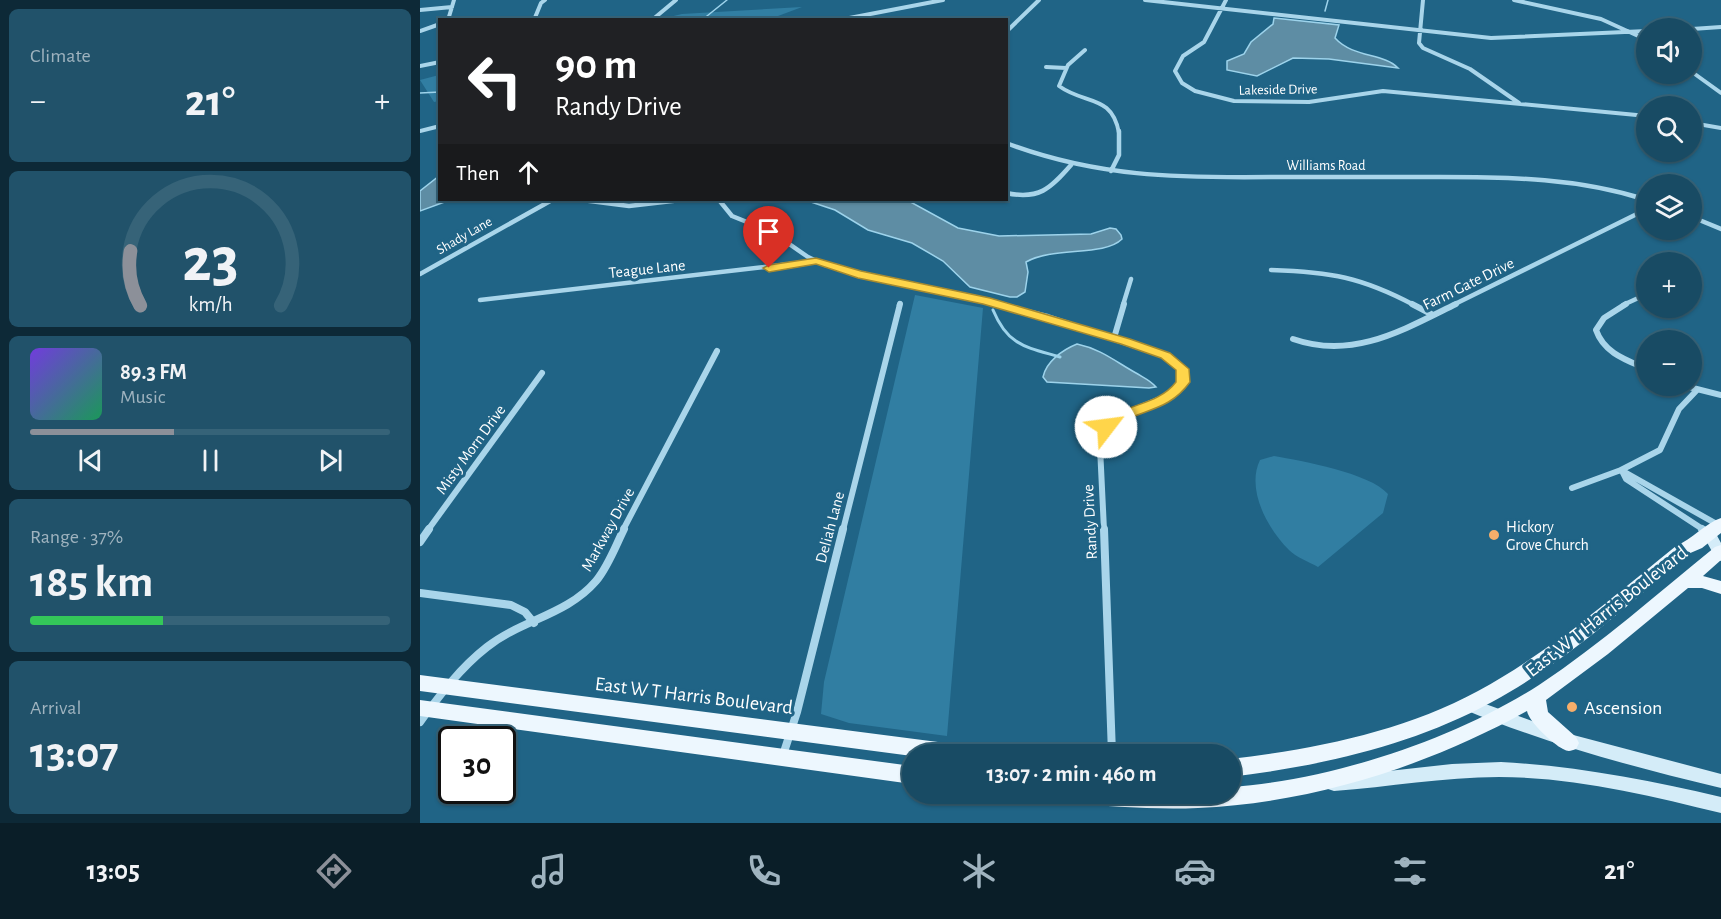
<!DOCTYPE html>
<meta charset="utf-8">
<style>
body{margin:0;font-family:"Alegreya Sans",sans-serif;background:#21526a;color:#f1f3f6;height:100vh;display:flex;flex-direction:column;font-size:22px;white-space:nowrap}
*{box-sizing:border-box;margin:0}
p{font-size:20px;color:#9fb3bf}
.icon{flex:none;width:33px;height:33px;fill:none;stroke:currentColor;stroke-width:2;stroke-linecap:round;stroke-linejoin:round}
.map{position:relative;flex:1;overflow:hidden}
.sheet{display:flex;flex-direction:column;gap:9px;padding:9px;background:#0d2937;width:420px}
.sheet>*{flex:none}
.hud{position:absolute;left:18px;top:18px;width:570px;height:183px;border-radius:0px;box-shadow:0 2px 4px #0004,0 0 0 2px #366378;background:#202124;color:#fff;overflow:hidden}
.tools{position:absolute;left:1216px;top:18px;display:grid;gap:12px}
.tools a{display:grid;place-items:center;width:66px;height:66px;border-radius:50%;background:#184b64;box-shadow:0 2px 4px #0004,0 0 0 2px #366378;font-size:30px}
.speed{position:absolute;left:18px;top:726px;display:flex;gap:12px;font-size:30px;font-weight:700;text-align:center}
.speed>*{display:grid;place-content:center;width:78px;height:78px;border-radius:50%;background:#184b64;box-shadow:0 2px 4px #0004,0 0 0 2px #366378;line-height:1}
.speed .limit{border:3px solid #111;border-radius:9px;background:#fff;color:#111}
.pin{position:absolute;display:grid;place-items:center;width:51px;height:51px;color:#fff;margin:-62px -26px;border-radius:50% 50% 50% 0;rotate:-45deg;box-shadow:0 0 6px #0007}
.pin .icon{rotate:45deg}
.me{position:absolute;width:66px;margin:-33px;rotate:60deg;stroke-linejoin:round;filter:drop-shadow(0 0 4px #0008)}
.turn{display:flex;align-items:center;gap:21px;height:126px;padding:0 18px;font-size:27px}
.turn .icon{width:78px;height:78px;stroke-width:2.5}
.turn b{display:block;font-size:42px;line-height:51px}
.then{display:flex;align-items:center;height:57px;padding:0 18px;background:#0003;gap:12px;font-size:22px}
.big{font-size:45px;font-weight:600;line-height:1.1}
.sheet .widget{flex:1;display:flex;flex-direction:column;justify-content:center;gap:9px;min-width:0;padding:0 21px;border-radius:9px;background:#21526a}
.sheet .dial{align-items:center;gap:0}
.dial svg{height:156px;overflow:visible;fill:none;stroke:#366378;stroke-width:7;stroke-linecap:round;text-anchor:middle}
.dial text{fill:#f1f3f6;stroke:none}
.song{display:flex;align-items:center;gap:18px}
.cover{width:72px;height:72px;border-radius:9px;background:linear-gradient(135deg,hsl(260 70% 55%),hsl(150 70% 35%))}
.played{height:6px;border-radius:3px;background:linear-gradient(90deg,#8c9099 40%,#366378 40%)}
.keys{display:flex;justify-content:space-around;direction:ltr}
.heat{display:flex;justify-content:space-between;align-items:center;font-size:33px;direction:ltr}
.charge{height:9px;border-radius:4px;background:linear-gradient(90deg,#34c759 37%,#366378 0)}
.trip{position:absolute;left:482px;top:744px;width:339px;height:60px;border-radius:30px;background:#184b64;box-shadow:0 2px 4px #0004,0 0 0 2px #366378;font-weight:600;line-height:60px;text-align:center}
.tab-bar{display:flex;height:96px;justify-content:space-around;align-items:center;background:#0a1e28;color:#9fb3bf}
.tab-bar .icon{width:42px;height:42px}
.tab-bar .current{color:#8c9099}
.tab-bar b{font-size:27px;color:#f1f3f6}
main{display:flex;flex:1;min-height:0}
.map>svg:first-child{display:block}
.green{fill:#317ea2}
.water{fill:#5e8da4;stroke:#9dd3eb;stroke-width:1.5}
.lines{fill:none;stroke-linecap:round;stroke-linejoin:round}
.stream-far1{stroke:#9dd3eb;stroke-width:1.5}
.stream{stroke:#9dd3eb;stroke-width:3}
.street-far3{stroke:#a9d5ea;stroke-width:4}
.street-far2{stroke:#a9d5ea;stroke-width:4.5}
.street-far1{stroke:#a9d5ea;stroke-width:6}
.street{stroke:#a9d5ea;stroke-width:8}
.secondary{fill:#d4ecf8;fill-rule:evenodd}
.primary{fill:#edf7fe;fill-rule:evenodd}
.route{fill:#ffd54a;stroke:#a68a30;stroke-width:1.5}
.poi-dot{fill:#f7ae6a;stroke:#206486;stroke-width:2}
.labels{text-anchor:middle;stroke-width:6;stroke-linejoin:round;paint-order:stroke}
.far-street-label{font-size:14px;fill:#fff;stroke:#206486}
.street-label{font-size:16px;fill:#fff;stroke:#206486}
.poi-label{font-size:16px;fill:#fff;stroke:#206486;text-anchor:start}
.near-street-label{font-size:20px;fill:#fff;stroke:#206486}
.near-poi-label{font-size:20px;fill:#fff;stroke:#206486;text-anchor:start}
</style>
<main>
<section class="sheet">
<div class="widget"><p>Climate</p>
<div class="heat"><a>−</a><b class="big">21°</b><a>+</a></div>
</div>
<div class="widget dial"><svg viewBox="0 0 100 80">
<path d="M14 69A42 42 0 1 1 86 69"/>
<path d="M14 69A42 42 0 0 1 9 41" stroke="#8c9099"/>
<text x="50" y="56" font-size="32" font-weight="700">23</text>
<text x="50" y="72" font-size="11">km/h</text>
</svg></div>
<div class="widget">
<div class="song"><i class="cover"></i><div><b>89.3 FM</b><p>Music</p></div></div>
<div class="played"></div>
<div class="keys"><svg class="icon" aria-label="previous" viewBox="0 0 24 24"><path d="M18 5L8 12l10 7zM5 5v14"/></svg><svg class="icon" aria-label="pause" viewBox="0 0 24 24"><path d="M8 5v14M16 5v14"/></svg><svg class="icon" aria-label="next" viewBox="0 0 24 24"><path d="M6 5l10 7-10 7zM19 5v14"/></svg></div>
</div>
<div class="widget"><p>Range · 37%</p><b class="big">185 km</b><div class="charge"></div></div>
<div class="widget"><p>Arrival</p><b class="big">13:07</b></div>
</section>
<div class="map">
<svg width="1301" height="823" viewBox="0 0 1301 823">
<rect width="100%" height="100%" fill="#206486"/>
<!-- green -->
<path class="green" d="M382,7L350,19H241L262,14Z
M19,75V101L14,102L0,80Z
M495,295L563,308L527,736L429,723L401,714L404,682Z
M854,456C882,461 950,473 968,494L963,513L898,567C889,562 876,557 869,550C847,528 826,489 840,460Z"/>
<!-- water -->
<path class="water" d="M854,18L919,25L915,38C933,58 964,53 978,68L909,59L873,58L837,76L807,70V61L824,54L831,42L853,24Z
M19,176L20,200H30L0,211V191Z
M385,200H487L538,228L579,236L671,234L690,228L696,229L701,235L702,239C684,257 633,246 606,262L608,272L605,292L597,297H590L550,287L523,261L492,243L448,230L415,210Z
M657,344C681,349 696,362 716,373C724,378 730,380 736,387L729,388L627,382L623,377C626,362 642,350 657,344Z"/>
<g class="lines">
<!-- stream-far1 -->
<path class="stream-far1" d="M905,11L908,0
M282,20L307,0
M0,93L20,92"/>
<!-- stream -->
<path class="stream" d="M573,310C588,346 606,347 640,357"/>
<!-- street-far3 -->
<path class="street-far3" d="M725,0L1071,38L1227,31
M806,0L784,42L763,56L755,71L762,83L775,91L814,101L889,102L963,91L1227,116
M1003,0L999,43L1003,48L1050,69L1099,103
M1094,0L1181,19L1227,40
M0,10L32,7
M28,20L34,0
M114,20L121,3L125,0
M232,20L256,0
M419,20L523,0
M1272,29L1301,27
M0,31L20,24
M586,32L619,0
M665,50L648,65L639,86C665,105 692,94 699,133
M0,66L20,62
M626,67L646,68
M1272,72L1301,93
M1272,123L1301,128
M0,131L20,126"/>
<!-- street-far2 -->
<path class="street-far2" d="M586,143C676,177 756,178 851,177C907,177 963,177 1020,177C1091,177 1159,178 1227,200
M691,171L699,155V131
M586,193C619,200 630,189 651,165
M162,200L209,206L261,200
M299,200L312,216L352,232L388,257L405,265L582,305
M1272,217L1301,229
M851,270C911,272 941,277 994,305
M0,274L132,200
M60,300L396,261
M479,305L480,303
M703,305L711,279
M1033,305L1227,209
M1203,305L1227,294"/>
<!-- street-far1 -->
<path class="street-far1" d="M576,304L628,317L745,356L762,369L763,382C738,412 683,405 680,447L684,530
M992,304L1013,315
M1206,304L1184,318L1176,330C1184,353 1206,360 1227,369
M694,338L704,304
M873,339C933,360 983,330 1036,304
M1265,386L1301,395
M1201,470L1300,526
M1202,471L1206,479L1284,530
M1152,488L1201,470L1240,450L1259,409L1277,390
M8,530L122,373
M203,530L297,351
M423,530L480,304"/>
<!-- street -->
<path class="street" d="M684,529L692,754
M1282,529L1288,533
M0,542L9,529
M0,593L91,605L105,612L114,623
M0,722C20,695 40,668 67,647C101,620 147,615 176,581C188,567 196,545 204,529
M363,755L377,712L423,529"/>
<!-- secondary -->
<path class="secondary" d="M1289,528L1294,530L1301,543V561L1296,559L1282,533L1284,530Z
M1049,698L1142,732L1301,774V788C1213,767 1127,744 1043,709L1041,704L1043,699Z
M1081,762C1156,766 1228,780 1301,797V813C1228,795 1154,777 1079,777C1023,777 969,787 914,791L908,789L905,784L908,779L914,777L1032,764Z"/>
<!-- primary -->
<path class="primary" d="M1301,518V533L1282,548L1268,554C1206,607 1144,663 1072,702C991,746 900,766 810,777V759C895,749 982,732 1058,691C1130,652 1193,597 1256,546C1272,539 1286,523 1301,518Z
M1301,545V560L1283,576L1301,581V594L1282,588H1268L1188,654L1126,700L1128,712L1156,737L1159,743L1156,749C1151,751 1148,752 1143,749C1133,744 1109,722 1107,711C1008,766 892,803 778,808C734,810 690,806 646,803L638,801L635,794H810V787C912,780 1033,740 1119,685C1181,644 1238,593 1295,547Z
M0,675L541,745L548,748L552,754L492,756L0,691Z
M0,700L492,766V784L0,716Z"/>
</g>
<!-- route -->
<path class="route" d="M396,258L441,271L570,298L710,339L750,353L769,369L770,382C746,415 718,407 691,430H681L679,427C698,403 736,408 756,382V370L741,358L701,344L563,304L438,278L396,264L349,272L343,268L349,265Z"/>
<!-- markers -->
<g class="poi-dot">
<circle cx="1074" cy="535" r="6"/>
<circle cx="1152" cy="707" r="6"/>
</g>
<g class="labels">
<!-- far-street labels -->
<g class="far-street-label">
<text transform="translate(858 89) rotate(-1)" y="5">Lakeside Drive</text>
<text x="906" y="170">Williams Road</text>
<text transform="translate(44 235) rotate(-30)" y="5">Shady Lane</text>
</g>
<!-- street labels -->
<g class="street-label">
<text transform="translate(227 268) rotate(-6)" y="6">Teague Lane</text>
<text transform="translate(1048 283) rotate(-26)" y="6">Farm Gate Drive</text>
<text transform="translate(50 449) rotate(-54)" y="6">Misty Morn Drive</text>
<text transform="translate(669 522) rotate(-93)" y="6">Randy Drive</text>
<text transform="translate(409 527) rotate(-75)" y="6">Deliah Lane</text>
<text transform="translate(187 529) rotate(-61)" y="6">Markway Drive</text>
</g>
<!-- poi labels -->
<g class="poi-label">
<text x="1086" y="532">Hickory<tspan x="1086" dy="18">Grove Church</tspan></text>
</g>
<!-- near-street labels -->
<g class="near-street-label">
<text transform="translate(1186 611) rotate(-38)" y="7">East W T Harris Boulevard</text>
<text transform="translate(274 695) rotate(7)" y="7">East W T Harris Boulevard</text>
</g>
<!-- near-poi labels -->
<g class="near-poi-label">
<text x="1164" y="714">Ascension</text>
</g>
</g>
</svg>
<div class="tools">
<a><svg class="icon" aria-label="sound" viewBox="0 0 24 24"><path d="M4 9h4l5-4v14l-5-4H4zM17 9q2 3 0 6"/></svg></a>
<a><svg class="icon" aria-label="search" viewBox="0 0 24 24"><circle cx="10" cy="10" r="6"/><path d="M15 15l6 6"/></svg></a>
<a><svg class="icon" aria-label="layers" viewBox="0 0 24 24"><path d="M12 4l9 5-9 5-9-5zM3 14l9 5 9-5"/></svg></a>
<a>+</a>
<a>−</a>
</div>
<div class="speed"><div class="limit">30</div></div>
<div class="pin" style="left:349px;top:268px;background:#d93025"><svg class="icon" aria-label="arrive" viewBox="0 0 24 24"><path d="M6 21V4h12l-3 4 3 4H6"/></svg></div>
<svg class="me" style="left:686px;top:427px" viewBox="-20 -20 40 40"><circle r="19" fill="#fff"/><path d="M0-13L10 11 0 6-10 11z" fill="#ffd54a"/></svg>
<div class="trip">13:07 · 2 min · 460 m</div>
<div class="hud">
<div class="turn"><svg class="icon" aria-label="left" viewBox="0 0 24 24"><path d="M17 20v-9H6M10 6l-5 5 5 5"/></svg><div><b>90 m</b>Randy Drive</div></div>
<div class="then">Then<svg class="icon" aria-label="ahead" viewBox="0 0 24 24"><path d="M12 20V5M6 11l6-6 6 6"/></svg></div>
</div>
</div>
</main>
<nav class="tab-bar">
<b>13:05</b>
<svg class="icon current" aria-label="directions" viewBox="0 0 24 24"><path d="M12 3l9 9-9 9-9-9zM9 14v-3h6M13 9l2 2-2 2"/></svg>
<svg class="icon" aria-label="music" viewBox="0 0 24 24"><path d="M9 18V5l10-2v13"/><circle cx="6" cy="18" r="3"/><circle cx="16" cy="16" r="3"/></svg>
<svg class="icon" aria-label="phone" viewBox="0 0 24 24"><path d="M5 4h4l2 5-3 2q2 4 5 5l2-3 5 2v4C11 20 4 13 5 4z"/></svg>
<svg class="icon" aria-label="climate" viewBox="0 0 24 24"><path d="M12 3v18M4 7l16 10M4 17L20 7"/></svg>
<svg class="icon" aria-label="car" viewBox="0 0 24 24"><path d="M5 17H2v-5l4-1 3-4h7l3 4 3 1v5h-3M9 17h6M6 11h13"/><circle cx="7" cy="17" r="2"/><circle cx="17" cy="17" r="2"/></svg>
<svg class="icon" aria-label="filters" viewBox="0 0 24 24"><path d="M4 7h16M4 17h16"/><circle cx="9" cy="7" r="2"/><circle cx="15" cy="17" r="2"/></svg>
<b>21°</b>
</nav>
